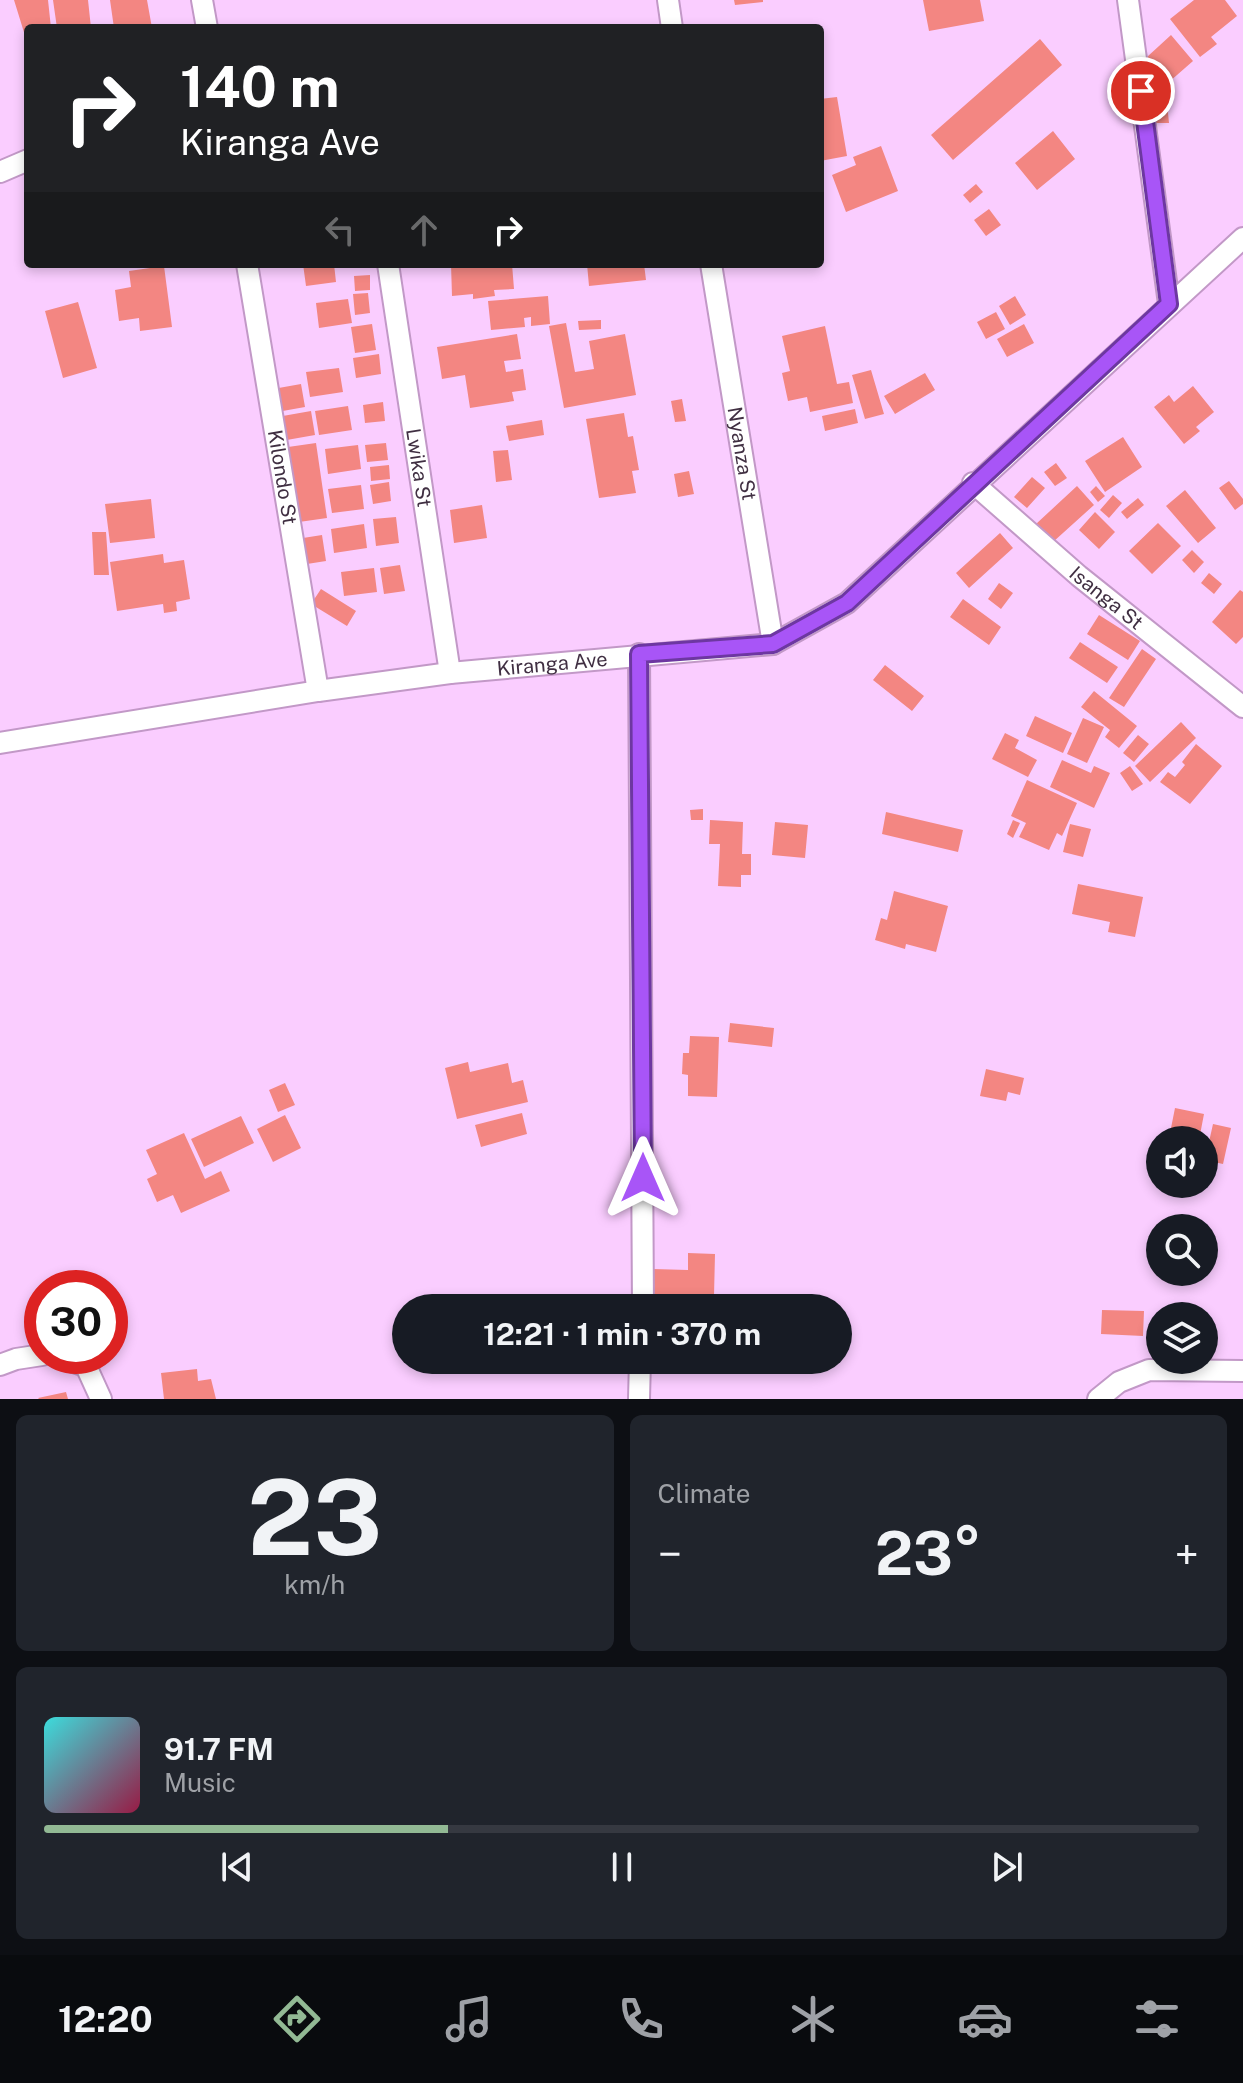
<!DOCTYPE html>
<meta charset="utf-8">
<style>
body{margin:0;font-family:"Public Sans",sans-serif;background:#20242c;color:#f1f3f6;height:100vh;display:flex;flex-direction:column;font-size:30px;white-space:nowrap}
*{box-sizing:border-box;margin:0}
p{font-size:26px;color:#9ea1a6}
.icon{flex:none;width:44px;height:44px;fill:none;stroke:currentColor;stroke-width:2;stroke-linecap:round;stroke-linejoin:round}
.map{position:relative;height:1399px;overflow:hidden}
.sheet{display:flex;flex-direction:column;gap:16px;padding:16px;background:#0d0f14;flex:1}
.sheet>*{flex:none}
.banner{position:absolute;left:24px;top:24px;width:800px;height:244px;border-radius:8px;box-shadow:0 4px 12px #0003;background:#202124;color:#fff;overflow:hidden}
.tools{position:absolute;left:1146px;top:1126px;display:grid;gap:16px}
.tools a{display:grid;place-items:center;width:72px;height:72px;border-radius:50%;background:#171b24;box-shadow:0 4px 12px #0003;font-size:40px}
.speed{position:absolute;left:24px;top:1270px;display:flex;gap:16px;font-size:40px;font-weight:700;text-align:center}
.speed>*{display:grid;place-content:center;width:104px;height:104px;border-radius:50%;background:#171b24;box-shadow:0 4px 12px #0003;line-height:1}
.speed .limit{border:12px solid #d22;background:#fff;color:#111}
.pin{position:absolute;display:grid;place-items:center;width:68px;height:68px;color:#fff;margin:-34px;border:4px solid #fff;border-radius:50%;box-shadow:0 2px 8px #0007}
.me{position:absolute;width:88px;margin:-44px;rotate:0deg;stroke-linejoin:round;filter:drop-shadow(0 0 6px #0008)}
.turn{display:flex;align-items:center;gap:28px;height:168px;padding:0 24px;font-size:36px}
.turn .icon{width:104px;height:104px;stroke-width:2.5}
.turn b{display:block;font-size:56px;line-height:68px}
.lanes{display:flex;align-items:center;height:76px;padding:0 24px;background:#0003;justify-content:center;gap:40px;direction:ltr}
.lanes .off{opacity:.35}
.big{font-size:60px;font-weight:700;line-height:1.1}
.sheet .tile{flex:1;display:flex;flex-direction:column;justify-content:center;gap:12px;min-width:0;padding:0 28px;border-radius:12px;background:#20242c}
.sheet .dial{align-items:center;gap:0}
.dial b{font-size:104px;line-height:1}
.song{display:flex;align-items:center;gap:24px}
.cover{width:96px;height:96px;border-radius:12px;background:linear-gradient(135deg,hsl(180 70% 55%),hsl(340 70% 35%))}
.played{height:8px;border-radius:4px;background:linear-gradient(90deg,#92b994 35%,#363941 35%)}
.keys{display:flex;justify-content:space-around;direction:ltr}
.heat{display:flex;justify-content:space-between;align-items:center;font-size:44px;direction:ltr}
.sheet .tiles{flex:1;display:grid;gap:16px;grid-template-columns:1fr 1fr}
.tile:last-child{grid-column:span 2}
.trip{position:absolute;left:392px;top:1294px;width:460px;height:80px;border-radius:40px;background:#171b24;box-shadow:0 4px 12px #0003;font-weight:700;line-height:80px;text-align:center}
.tab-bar{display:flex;height:128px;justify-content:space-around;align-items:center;background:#090b0e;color:#9ea1a6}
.tab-bar .icon{width:56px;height:56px}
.tab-bar .on{color:#92b994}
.tab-bar b{font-size:36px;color:#f1f3f6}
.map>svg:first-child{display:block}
.building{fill:#f38682}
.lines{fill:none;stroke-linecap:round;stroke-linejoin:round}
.minor-casing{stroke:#c298c7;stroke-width:24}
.minor{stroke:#fff;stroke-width:20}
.route-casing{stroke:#6d37a1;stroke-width:20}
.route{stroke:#a855f7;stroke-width:14}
.labels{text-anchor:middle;stroke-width:6;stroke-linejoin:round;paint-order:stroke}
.street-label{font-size:20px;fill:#402f42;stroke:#facdff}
</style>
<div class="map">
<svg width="1243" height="1399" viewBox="0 0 1243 1399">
<rect width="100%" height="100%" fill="#facdff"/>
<!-- building -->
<path class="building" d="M14,0H48L51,28H28L27,42Z
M53,0H88L91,28H57Z
M110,0H147L152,28H114Z
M734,0H763V2L735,5Z
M923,0H980L984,21L929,31Z
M1194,0H1225L1237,16L1211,37L1217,44L1200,57L1170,19Z
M1171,35L1193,61L1169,82L1147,57Z
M1040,39L1062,65L953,160L931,135Z
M837,97L847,156L820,161V99Z
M1145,103H1167L1169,123H1145Z
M1053,131L1075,159L1037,190L1015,163Z
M881,146L898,191L846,212L832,175L856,165L853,157Z
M976,184L983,192L970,203L963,195Z
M989,209L1001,225L986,236L974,220Z
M303,264H334L336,282L306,286Z
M451,264H512L514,289L494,290L495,296L473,299V294L452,296Z
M587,264H644L646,280L589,286Z
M164,266L172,327L140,331L139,318L119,321L115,290L131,287L129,271Z
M370,275V290L355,291L354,276Z
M368,293L370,313L355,315L353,294Z
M548,296L550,324L531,326V317L524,318L525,327L491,330L488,301Z
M1015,296L1026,315L1010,325L999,306Z
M348,299L352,323L319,328L316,303Z
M78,302L97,368L63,378L45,311Z
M996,312L1005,329L986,339L977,322Z
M601,320V329L579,330L578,321Z
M566,323L575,372L594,369L589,341L625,334L636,395L564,408L549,326Z
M372,324L376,350L355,353L351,327Z
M1024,324L1034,343L1007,357L997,339Z
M825,326L837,384L849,382L853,403L810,412L807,397L788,401L782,373L790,371L782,336Z
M517,334L521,359L504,361L506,372L523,369L526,390L512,392L514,401L470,408L465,375L442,379L437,347Z
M379,354L381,374L356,378L353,358Z
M339,368L343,392L310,397L306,372Z
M871,370L884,414L865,419L852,375Z
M925,373L935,390L895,414L884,396Z
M301,384L305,407L277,412L273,389Z
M1193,386L1214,412L1196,427L1200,431L1184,444L1154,407L1169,395L1174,402Z
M682,399L686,421L675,422L671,401Z
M383,402L385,421L365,423L363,405Z
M348,406L352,430L319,435L315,411Z
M855,409L858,423L825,431L822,416Z
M311,411L315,435L281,441L277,417Z
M624,413L628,437L633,436L639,470L632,471L636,493L599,498L586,419Z
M542,420L544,435L509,441L506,426Z
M1123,437L1142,467L1105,492L1085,461Z
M316,443L327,518L292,523L281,448Z
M386,443L388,460L367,462L365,445Z
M358,445L361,469L328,474L325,449Z
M508,450L512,480L496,482L493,451Z
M1056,463L1067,478L1055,486L1044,472Z
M389,465L390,479L371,481L370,467Z
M689,471L694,494L678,497L674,474Z
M1032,477L1045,488L1027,508L1014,497Z
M1229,481L1243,499V504L1235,510L1219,488Z
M389,482L391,501L373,504L370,485Z
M361,485L364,509L332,513L328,489Z
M1077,486L1094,505L1053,542L1036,524Z
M1096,486L1105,496L1098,502L1090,492Z
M1185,490L1216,528L1198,543L1166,506Z
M1113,495L1122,503L1109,518L1100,510Z
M1138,498L1144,505L1127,519L1121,512Z
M151,499L155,538L110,543L105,504Z
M482,505L487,538L454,543L450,510Z
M1095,512L1115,532L1099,549L1079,530Z
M396,517L399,543L376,546L373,519Z
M1158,523L1181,546L1152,574L1129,551Z
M364,524L367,548L334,553L331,529Z
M92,532H106L109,575H94Z
M1000,533L1013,548L969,588L956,573Z
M322,535L326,561L307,564L303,538Z
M1192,550L1204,562L1194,573L1182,560Z
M163,554L164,563L184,560L190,599L176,602L177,611L164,613L163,604L117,611L110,562Z
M400,565L405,591L384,594L380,568Z
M374,568L377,592L344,596L341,572Z
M1209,573L1222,584L1214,594L1201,583Z
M999,583L1013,593L1001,609L988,599Z
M321,589L356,611L347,626L311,604Z
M1240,590L1243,592V637L1236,644L1212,622Z
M963,599L1001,627L989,645L950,617Z
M1099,615L1140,641L1128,660L1087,634Z
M1080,642L1118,667L1107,683L1069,658Z
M1142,649L1156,659L1124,707L1109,698Z
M885,665L924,696L912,711L873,680Z
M1094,691L1137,726L1119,748L1105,737L1110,730L1081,707Z
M1035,716L1072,733L1063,753L1026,736Z
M1083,718L1104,727L1087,763L1067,754Z
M1181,722L1196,738L1150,782L1135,766Z
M1005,733L1019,740L1015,748L1037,760L1028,777L992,759Z
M1138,735L1149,744L1134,762L1123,753Z
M1196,744L1222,766L1190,804L1160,782L1168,772L1175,777L1185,765L1182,762Z
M1062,760L1091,773L1094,766L1110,773L1094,808L1050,787Z
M1130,766L1143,784L1132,791L1120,773Z
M1027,780L1077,803L1062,836L1057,833L1049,850L1019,837L1026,823L1011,816Z
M703,809V820H691L690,810Z
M886,812L963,830L958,852L882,834Z
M710,820L743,822L742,854H751V875H741V887L718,886L720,844H709Z
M1013,820L1020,823L1013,838L1007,834Z
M775,822L808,825L805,858L772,855Z
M1070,824L1091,829L1083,857L1063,852Z
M1078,884L1143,897L1135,937L1108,932L1110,922L1072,914Z
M894,891L948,906L936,952L906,944L905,949L875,940L881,918L887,920Z
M730,1023L774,1028L772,1047L728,1042Z
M690,1036L719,1037L717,1097L688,1096V1075L682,1074L683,1053H689Z
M468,1062L470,1072L508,1063L512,1083L523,1080L528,1102L457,1119L445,1068Z
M986,1069L1024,1078L1020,1095L1008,1092L1006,1101L980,1096Z
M285,1083L295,1105L278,1112L269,1090Z
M1175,1108L1204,1114L1199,1140H1180L1182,1130L1171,1128Z
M522,1113L527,1134L481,1147L475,1125Z
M285,1115L301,1148L273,1162L257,1129Z
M241,1116L254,1143L204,1167L191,1139Z
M1213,1124L1231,1128L1223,1164L1205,1160Z
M184,1133L205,1179L221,1171L230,1191L181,1213L173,1195L157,1202L147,1179L157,1174L146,1150Z
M688,1253L715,1254L714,1296L685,1295V1308H652L653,1269L688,1270Z
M1102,1310L1144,1311L1143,1336L1101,1334Z
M197,1369L198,1381L211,1379L216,1399H164L161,1373Z
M66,1392L68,1399H39L38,1398Z"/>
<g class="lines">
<!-- minor casing -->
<g class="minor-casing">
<g id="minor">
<path d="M202,0L207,28"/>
<path d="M668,0L672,28"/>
<path d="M1128,0L1169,304"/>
<path d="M0,172L28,160"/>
<path id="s1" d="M247,264L318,691"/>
<path id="s2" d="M388,264L450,673"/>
<path id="s3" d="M711,264L773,644"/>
<path id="s4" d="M973,483L1079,576L1243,707"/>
<path d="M639,654L643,1308"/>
<path id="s5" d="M0,743L318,691L450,673L773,644L847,603L1243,238"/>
<path d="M56,1356L86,1366L101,1399"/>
<path d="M0,1365L16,1359L42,1355"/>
<path d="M639,1399L640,1360"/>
<path d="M1098,1399L1119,1382L1149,1370L1243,1371"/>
</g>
</g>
<!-- minor -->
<use href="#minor" class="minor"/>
</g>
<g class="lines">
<!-- route casing -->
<g class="route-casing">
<path id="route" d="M643,1178L639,654L773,644L847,603L1169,304L1141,91"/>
</g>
<!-- route -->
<use href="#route" class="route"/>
</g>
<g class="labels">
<!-- street labels -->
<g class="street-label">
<text dy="7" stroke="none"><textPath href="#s3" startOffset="192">Nyanza St</textPath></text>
<text dy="7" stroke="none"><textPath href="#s2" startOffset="206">Lwika St</textPath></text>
<text dy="7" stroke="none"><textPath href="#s1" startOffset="216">Kilondo St</textPath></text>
<text dy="7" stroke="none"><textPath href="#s4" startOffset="176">Isanga St</textPath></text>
<text dy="7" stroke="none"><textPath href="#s5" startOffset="558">Kiranga Ave</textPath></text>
</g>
</g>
</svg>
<div class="tools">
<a><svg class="icon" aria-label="sound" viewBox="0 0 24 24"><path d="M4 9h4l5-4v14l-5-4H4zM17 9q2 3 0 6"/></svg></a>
<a><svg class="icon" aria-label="search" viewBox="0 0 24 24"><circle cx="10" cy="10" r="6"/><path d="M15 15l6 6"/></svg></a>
<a><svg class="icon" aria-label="layers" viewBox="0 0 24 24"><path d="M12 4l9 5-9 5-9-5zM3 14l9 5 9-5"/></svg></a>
</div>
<div class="speed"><div class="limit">30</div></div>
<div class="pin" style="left:1141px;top:91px;background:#d93025"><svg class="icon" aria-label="arrive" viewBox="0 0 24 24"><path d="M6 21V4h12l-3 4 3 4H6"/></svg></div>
<svg class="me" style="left:643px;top:1178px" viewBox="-20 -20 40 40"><path d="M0-17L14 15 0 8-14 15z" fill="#a855f7" stroke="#fff" stroke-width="4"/></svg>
<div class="trip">12:21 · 1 min · 370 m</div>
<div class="banner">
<div class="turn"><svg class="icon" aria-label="right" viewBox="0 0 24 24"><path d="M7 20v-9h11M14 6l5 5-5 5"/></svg><div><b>140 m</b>Kiranga Ave</div></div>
<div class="lanes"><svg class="icon off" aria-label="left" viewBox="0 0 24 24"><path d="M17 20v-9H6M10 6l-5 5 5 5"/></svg><svg class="icon off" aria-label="ahead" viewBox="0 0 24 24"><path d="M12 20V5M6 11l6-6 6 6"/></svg><svg class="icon" aria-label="right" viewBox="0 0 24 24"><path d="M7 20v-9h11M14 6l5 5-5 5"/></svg></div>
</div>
</div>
<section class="sheet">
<div class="tiles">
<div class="tile dial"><b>23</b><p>km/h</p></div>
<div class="tile"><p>Climate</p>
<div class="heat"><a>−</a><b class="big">23°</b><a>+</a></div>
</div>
<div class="tile">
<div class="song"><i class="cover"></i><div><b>91.7 FM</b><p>Music</p></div></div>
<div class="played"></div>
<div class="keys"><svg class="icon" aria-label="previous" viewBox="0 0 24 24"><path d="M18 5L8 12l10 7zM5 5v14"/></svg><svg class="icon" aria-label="pause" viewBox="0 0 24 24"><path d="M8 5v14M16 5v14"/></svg><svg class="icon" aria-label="next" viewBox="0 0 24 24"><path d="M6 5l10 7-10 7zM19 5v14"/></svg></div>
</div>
</div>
</section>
<nav class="tab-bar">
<b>12:20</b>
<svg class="icon on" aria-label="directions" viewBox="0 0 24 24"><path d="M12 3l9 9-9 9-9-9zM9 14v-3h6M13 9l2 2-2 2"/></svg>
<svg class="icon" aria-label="music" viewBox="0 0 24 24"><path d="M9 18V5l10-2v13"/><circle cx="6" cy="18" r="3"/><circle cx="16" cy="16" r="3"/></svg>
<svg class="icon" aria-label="phone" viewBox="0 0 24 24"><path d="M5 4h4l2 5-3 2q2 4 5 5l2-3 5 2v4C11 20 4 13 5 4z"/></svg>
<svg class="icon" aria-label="climate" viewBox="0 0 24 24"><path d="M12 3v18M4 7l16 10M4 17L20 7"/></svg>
<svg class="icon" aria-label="car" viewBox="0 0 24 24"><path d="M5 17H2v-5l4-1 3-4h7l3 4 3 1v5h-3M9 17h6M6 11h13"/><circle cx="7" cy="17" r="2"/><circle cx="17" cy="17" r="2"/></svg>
<svg class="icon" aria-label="filters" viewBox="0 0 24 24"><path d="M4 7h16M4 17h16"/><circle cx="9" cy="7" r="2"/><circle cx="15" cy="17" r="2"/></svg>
</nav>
